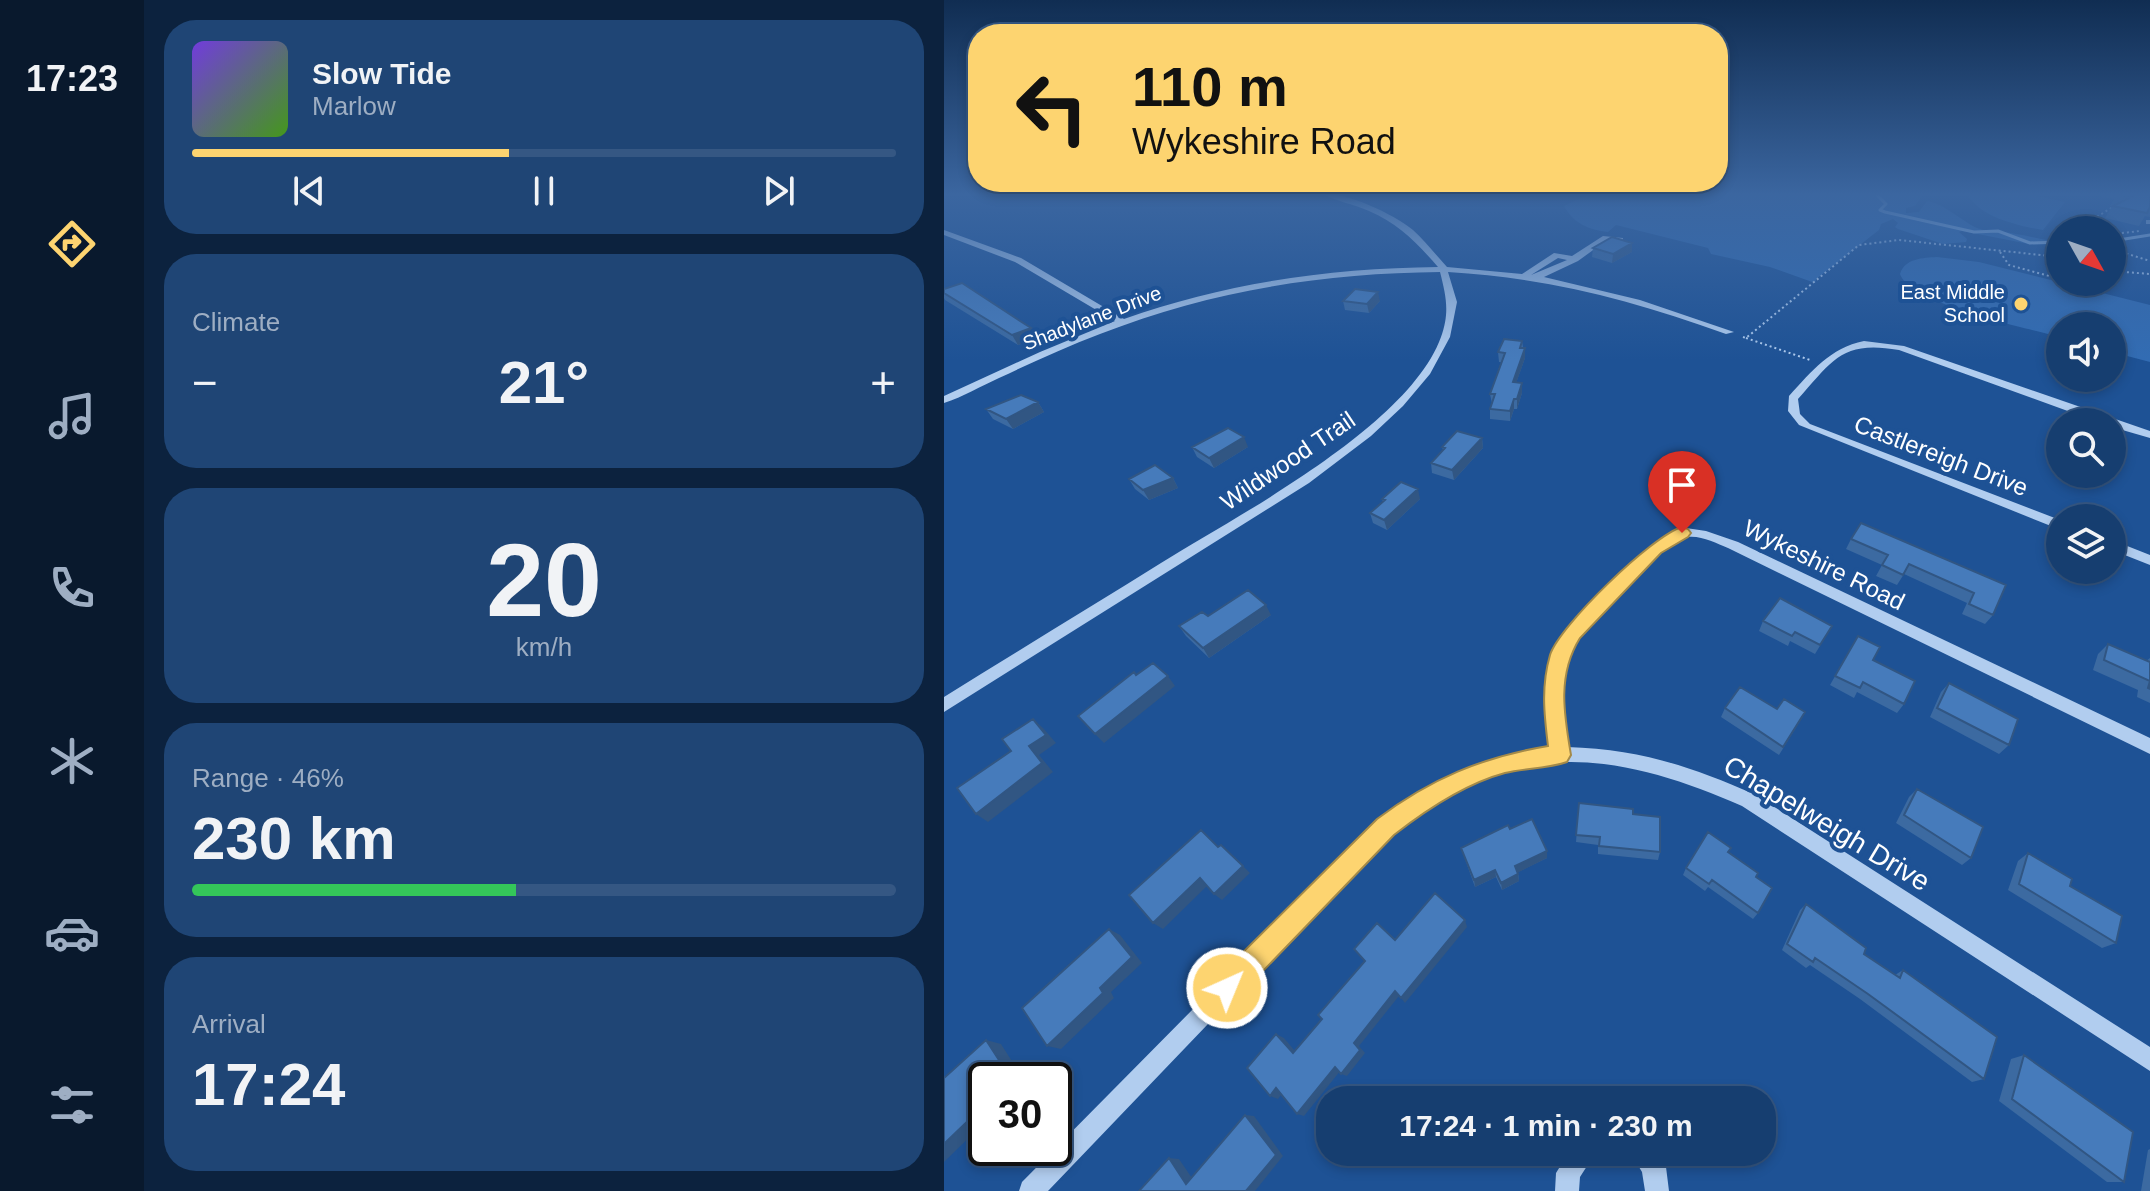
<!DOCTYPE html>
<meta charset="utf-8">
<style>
body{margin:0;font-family:Arial,sans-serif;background:#1f4575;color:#f1f3f6;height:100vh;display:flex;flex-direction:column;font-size:30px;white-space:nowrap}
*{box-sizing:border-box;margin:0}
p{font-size:26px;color:#9eaec3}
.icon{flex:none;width:44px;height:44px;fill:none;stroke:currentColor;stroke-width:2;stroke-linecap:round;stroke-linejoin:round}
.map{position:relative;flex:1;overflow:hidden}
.details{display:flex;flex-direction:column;gap:20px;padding:20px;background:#0c223e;width:800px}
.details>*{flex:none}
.banner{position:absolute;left:24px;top:24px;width:760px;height:168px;border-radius:32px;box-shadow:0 4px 12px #0003,0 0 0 2px #355783;background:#fdd470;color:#111;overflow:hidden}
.needle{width:52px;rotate:130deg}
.buttons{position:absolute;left:1102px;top:216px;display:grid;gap:16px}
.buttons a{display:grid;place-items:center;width:80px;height:80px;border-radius:50%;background:#163e70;box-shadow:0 4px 12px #0003,0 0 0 2px #355783;font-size:40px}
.speed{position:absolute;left:24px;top:1062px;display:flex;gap:16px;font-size:40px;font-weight:700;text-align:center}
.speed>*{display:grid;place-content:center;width:104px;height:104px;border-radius:50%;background:#163e70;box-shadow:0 4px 12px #0003,0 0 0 2px #355783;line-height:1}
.speed .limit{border:4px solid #111;border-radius:12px;background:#fff;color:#111}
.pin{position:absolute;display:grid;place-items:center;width:68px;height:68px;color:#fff;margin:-82px -34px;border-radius:50% 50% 50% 0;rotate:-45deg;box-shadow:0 0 8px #0007}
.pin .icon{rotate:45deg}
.me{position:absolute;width:88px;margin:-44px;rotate:44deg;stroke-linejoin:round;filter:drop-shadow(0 0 6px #0008)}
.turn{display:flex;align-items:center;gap:28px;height:168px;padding:0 32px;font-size:36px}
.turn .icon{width:104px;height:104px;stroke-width:2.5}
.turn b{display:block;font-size:56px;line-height:68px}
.big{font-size:60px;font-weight:800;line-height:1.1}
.details .widget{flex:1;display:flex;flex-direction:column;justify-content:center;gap:12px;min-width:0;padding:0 28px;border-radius:32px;background:#1f4575}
.details .dial{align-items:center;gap:0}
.dial b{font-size:104px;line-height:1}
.song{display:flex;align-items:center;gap:24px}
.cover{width:96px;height:96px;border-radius:12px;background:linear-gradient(135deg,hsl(260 70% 55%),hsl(100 70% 35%))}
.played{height:8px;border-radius:4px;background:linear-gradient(90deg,#fdd470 45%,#355783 45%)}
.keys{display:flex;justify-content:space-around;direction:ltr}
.heat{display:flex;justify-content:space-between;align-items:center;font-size:44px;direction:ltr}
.charge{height:12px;border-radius:6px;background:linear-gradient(90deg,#34c759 46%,#355783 0)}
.trip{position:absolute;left:372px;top:1086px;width:460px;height:80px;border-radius:32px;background:#163e70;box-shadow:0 4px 12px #0003,0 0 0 2px #355783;font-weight:800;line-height:80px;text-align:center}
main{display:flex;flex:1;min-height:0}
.tab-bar{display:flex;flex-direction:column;width:144px;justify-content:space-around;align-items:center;background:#09192d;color:#9eaec3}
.tab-bar .icon{width:56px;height:56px}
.tab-bar .current{color:#fdd470}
.tab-bar b{font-size:36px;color:#f1f3f6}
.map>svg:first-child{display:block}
.green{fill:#326cb3}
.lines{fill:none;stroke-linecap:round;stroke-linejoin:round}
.stream{stroke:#a4c8f0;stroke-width:3}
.path{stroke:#b1cdef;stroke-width:2;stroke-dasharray:2 3;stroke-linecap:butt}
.minor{fill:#b1cdef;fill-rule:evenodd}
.wall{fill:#3c6aa1}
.shaded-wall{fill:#315683}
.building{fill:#467bbb;stroke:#315683;stroke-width:2}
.route{fill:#fdd470;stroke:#a48a49;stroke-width:2}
.poi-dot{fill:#fdd470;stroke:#1e5295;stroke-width:3}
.labels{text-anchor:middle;stroke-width:8;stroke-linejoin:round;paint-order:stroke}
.far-poi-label{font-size:20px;fill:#fff;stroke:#1e5295;text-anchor:end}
.far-street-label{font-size:20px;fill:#fff;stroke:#1e5295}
.street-label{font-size:24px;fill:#fff;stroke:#1e5295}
.near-street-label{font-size:28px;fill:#fff;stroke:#1e5295}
</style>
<main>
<nav class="tab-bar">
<b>17:23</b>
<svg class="icon current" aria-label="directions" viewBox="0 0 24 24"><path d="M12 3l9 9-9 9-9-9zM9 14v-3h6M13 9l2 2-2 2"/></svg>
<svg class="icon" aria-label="music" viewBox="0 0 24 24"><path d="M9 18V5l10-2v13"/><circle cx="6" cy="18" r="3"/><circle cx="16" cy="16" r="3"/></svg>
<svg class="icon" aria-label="phone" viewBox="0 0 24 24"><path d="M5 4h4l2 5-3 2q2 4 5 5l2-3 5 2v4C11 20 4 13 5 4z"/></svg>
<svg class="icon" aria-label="climate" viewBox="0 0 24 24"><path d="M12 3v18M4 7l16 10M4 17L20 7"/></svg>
<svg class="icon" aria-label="car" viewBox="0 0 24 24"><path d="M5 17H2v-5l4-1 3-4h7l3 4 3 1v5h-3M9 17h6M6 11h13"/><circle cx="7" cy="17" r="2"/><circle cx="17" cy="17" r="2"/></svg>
<svg class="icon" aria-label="filters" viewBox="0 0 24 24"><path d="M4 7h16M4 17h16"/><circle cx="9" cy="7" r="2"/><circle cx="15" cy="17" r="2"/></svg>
</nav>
<section class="details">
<div class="widget">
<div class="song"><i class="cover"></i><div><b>Slow Tide</b><p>Marlow</p></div></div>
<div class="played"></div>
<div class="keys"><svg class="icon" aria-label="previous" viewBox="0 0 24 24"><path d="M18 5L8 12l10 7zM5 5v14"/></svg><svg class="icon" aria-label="pause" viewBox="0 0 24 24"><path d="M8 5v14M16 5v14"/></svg><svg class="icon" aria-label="next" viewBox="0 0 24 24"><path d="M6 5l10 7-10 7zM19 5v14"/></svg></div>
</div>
<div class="widget"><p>Climate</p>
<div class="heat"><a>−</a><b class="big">21°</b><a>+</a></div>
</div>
<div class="widget dial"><b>20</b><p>km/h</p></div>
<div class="widget"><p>Range · 46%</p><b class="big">230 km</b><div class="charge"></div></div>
<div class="widget"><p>Arrival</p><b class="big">17:24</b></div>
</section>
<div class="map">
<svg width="1206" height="1191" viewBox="0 0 1206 1191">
<rect width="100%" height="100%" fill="#1e5295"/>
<!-- green -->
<path class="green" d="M648,193H980L971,206L962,208V213L975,212L983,201C1001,204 1016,220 1033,228C1045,233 1059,231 1072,234C1087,236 1100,241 1116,241V245L1085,244L1018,231L1015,232L1023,239L1022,242L999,244L954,229L951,227L954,223L949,219L937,224L935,230L872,279L871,283L826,267L767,254L764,248L672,225L664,232C645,230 629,223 620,206Z
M1023,193H1078L1121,202L1099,230C1075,226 1034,217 1023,193Z
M993,257L1035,262L1206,305V362L1168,352V326H1116V337C1083,328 966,304 956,274C961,258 979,258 993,257Z"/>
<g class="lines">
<!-- stream -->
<path class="stream" d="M931,193L942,204L936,210L941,212L1030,232L1054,231L1086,243L1116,242
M1168,241L1206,235"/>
<!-- path -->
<path class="path" d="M1136,230L1134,228L1169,207
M1168,234L1196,231
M1168,249L1206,261
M1056,252L1065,265L1116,279
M1168,271L1206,274
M1128,282H1133
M799,337L802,338L915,245L955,240L1116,257
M802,338L866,360"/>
<!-- minor -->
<path class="minor" d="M377,193C404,193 448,213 469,230C481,241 492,255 503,267L578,274L610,253L628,256L659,236L679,238V242L663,240L634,261L600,277L696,300L790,332L782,334C688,300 604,278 504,272L513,302L506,337L486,374L459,406L427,436L365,483L0,712V697C72,652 145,608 217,563C296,514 465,426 497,337C506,312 502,296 496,272C379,273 265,291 156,334C122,347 89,362 55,378C37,386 19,397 0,403V396L96,352L171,321L71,262L0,235V230L77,258L180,319C281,283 387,268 494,267C473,243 455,224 425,211C409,204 391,201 377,193ZM614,258L623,260L587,275Z
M1202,220H1206V224H1202Z
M920,341L960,346L1206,431V438L1168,427V422H1154L955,350C898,340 889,360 854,399L856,414L866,424L1116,520V529L1112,528L855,425L844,411L845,396C868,371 886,348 920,341Z
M742,528L762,531L794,542L1206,738V754L784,548C772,543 757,535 743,537C718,540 629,636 622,660C613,688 619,719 623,747C695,749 745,766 810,794L1206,1047V1071L798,806C713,769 621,741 531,783C501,796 475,815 447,833L104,1191H75L78,1182L435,821C491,783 539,758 607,748C602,719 596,684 608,655C622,622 707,535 742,528Z
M1168,540L1206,555V565L1168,550Z
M625,1152H652L636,1177L635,1191H611L612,1173Z
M686,1152H713L722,1167L725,1191H701L698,1172Z"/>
</g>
<!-- wall -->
<path class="wall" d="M1140,193H1206V217L1201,216L1195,226L1161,218L1168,206H1166L1170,199Z
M649,248L688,252L668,263L648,257Z
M0,289L87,328L92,338L74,345L1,300L0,298Z
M399,301H436L425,313L401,310Z
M578,341L581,358L572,383L578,393L573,409H570L566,421L546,419V409L548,404L546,394L557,362H555L554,352Z
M94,402L100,412L69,429L49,419L42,409Z
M538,438L539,448L510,480L488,473L487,463L499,450L498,447Z
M248,447H304L270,468L253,457Z
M229,478L234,488L205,500L191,489L185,479Z
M438,499H476L443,530L429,523L426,513L439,502Z
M907,539L1062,585L1049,615L1041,624L1018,614L1023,603L960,574L953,585L932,576L938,565L902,549Z
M327,615L265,658L242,636L235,626Z
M819,621L888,626L871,654L846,641L844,646L815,631Z
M914,636L929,660L960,704L953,713L913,692L910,698L886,685Z
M1164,644L1202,661L1206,658V703L1193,697L1194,690L1149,670L1154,654Z
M1005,683L1065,745L1055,754L986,717L997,692Z
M781,708L833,709L856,721L835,755L777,717Z
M973,789L1027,858L1018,865L952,823L965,797Z
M635,803L689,814L716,852L714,860L654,854V845L632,842Z
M566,829L603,858L574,872L575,881L558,890L552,877L531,887L517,848Z
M784,852L812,877L814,913L809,919L764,887L761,891L739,875L742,868Z
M1084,853L1126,886L1172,943L1158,948L1064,890L1074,861Z
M862,904L920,954L951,975L959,970L1040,1079L1028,1082L916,999L866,965L862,968L838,950L856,910Z
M1080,1055L1180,1182H1163L1055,1101L1067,1059Z
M1206,1149V1191H1197L1204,1150Z"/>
<!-- shaded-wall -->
<path class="shaded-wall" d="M688,243V252L668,263L669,254Z
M434,292L436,301L425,313L423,304Z
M87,328L92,338L74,345L68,335Z
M581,348V358L569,392V382Z
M578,383V393L573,409V399Z
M570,399V409L566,421V411Z
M94,402L100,412L69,429L62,419Z
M300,437L304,447L270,468L265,458Z
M538,438L539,448L510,480L508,470Z
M229,478L234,488L205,500L199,490Z
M474,489L476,499L443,530L440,520Z
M322,605L327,615L265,658L259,648Z
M224,676L231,686L160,743L151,734Z
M89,719L99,728L112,743L95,755L109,772L44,822L32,814Z
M603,851V858L571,874V866Z
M299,866L306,873L278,900L270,894Z
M551,870L552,877L531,887L530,880Z
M574,874L575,881L558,890L557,883Z
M256,878L264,885L219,929L209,923Z
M521,920L523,927L461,1003L457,998Z
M165,929L176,935L198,963L167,992L170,998L117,1049L103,1046L156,988Z
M451,991L455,996L415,1046L421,1053L403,1076L397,1074L410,1043Z
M332,1034L340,1038L356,1057L349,1053Z
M42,1040L57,1044L78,1077L75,1080H57Z
M391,1067L397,1070L360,1116L353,1114Z
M332,1088L340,1091L334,1099L326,1096Z
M42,1095V1112L41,1113L42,1115V1121L0,1162V1144L24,1111Z
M301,1115L310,1116L339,1156L311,1191H302Z
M225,1158L235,1159L252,1184H242Z"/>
<!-- building -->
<path class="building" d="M1175,193H1206V207L1203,213L1169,206L1187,197L1174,194Z
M668,237L688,243L669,254L649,248Z
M18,283L87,328L68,335L0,293V289Z
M411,289L434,292L423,304L399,301Z
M560,339L578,341L576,348H581L569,382L578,383L573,399H570L566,411L546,409L551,394H546L561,353L554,352Z
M77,395L94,402L62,419L42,409Z
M284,428L300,437L265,458L248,447Z
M513,431L538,438L508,470L487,463L501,448L498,447Z
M211,465L229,478L199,490L185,479Z
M457,482L474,489L440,520L426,513L441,500L438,499Z
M917,523L1062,585L1049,615L1025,604L1030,593L965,564L959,575L938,565L944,555L907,539Z
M304,590L322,605L259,648L235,626L258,612L264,616Z
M836,598L888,626L876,645L851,632L848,636L819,621Z
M914,636L936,647L929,660L971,681L960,704L919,682L916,688L891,676Z
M1164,644L1206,662V689L1204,688L1206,681L1160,660Z
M209,663L224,676L151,734L134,716L190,672L192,675Z
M1005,683L1074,719L1065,745L993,708Z
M796,687L833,709L840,699L861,712L839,747L781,708Z
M89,719L102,735L85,746L98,763L32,814L13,788L67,751L58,739Z
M973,789L1039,827L1027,858L960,815Z
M635,803L689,809V814L716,817V852L655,846L656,837L632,835Z
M588,819L603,851L571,866L574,874L557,883L551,870L530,880L517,848L564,825L566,829Z
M257,830L274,847L277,845L299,866L270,894L256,878L209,923L185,895Z
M764,832L787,848L784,852L814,873L812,877L828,888L814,913L768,880L765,884L742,868Z
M1084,853L1128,879L1126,886L1178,916L1172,943L1075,884Z
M491,893L521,920L457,998L451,991L410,1043L416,1050L397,1074L391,1067L353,1114L332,1088L326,1096L303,1068L332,1034L349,1053L378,1019L374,1015L421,961L410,949L433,923L451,940Z
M862,904L922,948L920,954L956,978L959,970L1053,1037L1040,1079L924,994L871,958L869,962L843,944Z
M165,929L188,957L156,988L159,993L103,1046L78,1008Z
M42,1040L64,1074L57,1080H42V1095L24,1111L28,1117L0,1144V1078Z
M1080,1055L1189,1132L1180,1182L1068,1099Z
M301,1115L332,1155L302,1191H195L225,1158L242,1184Z"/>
<!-- sky -->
<linearGradient id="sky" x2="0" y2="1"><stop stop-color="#102d52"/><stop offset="0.54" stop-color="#3b66a0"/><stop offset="1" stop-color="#3b66a0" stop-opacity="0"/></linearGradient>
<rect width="1206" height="360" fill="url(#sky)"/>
<!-- route -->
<path class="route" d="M738,527L744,529L747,533L744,537L717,553L636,638C613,675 620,714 627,755L623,762C603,769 581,768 561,773C520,784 482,810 450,835L293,998L283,1002L273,998L269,988L273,978L433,819C486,779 538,757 604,746C600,714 597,686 606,655C615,626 709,535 738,527Z"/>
<!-- markers -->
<circle class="poi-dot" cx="1077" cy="304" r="8"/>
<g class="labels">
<!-- far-poi labels -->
<g class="far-poi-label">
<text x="1061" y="299">East Middle<tspan x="1061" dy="23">School</tspan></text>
</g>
<!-- far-street labels -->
<g class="far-street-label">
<text transform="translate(148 318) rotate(-21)" y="7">Shadylane Drive</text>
</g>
<!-- street labels -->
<g class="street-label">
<text transform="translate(997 456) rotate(21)" y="8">Castlereigh Drive</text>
<text transform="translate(344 461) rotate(-34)" y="8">Wildwood Trail</text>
<text transform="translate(880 565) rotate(26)" y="8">Wykeshire Road</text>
</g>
<!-- near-street labels -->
<g class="near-street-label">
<text transform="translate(883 823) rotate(31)" y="10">Chapelweigh Drive</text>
</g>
</g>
</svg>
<div class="buttons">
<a><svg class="needle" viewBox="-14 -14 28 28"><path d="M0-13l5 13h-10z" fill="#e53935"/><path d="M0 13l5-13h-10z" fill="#9eaec3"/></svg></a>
<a><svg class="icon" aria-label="sound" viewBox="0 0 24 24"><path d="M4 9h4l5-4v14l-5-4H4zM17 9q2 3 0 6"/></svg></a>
<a><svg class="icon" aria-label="search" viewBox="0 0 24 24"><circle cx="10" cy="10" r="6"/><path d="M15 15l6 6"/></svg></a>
<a><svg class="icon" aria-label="layers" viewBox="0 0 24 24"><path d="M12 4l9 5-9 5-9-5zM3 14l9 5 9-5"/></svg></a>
</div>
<div class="speed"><div class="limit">30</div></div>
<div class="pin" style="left:738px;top:533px;background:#d93025"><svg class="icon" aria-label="arrive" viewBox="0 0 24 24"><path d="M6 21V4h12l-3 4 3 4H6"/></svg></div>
<svg class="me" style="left:283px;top:988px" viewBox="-20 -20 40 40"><circle r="17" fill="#fdd470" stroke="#fff" stroke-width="3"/><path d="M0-11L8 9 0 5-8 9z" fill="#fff"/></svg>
<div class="trip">17:24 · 1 min · 230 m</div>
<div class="banner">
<div class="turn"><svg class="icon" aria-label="left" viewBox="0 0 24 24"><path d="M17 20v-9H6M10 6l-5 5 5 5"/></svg><div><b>110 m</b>Wykeshire Road</div></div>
</div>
</div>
</main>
